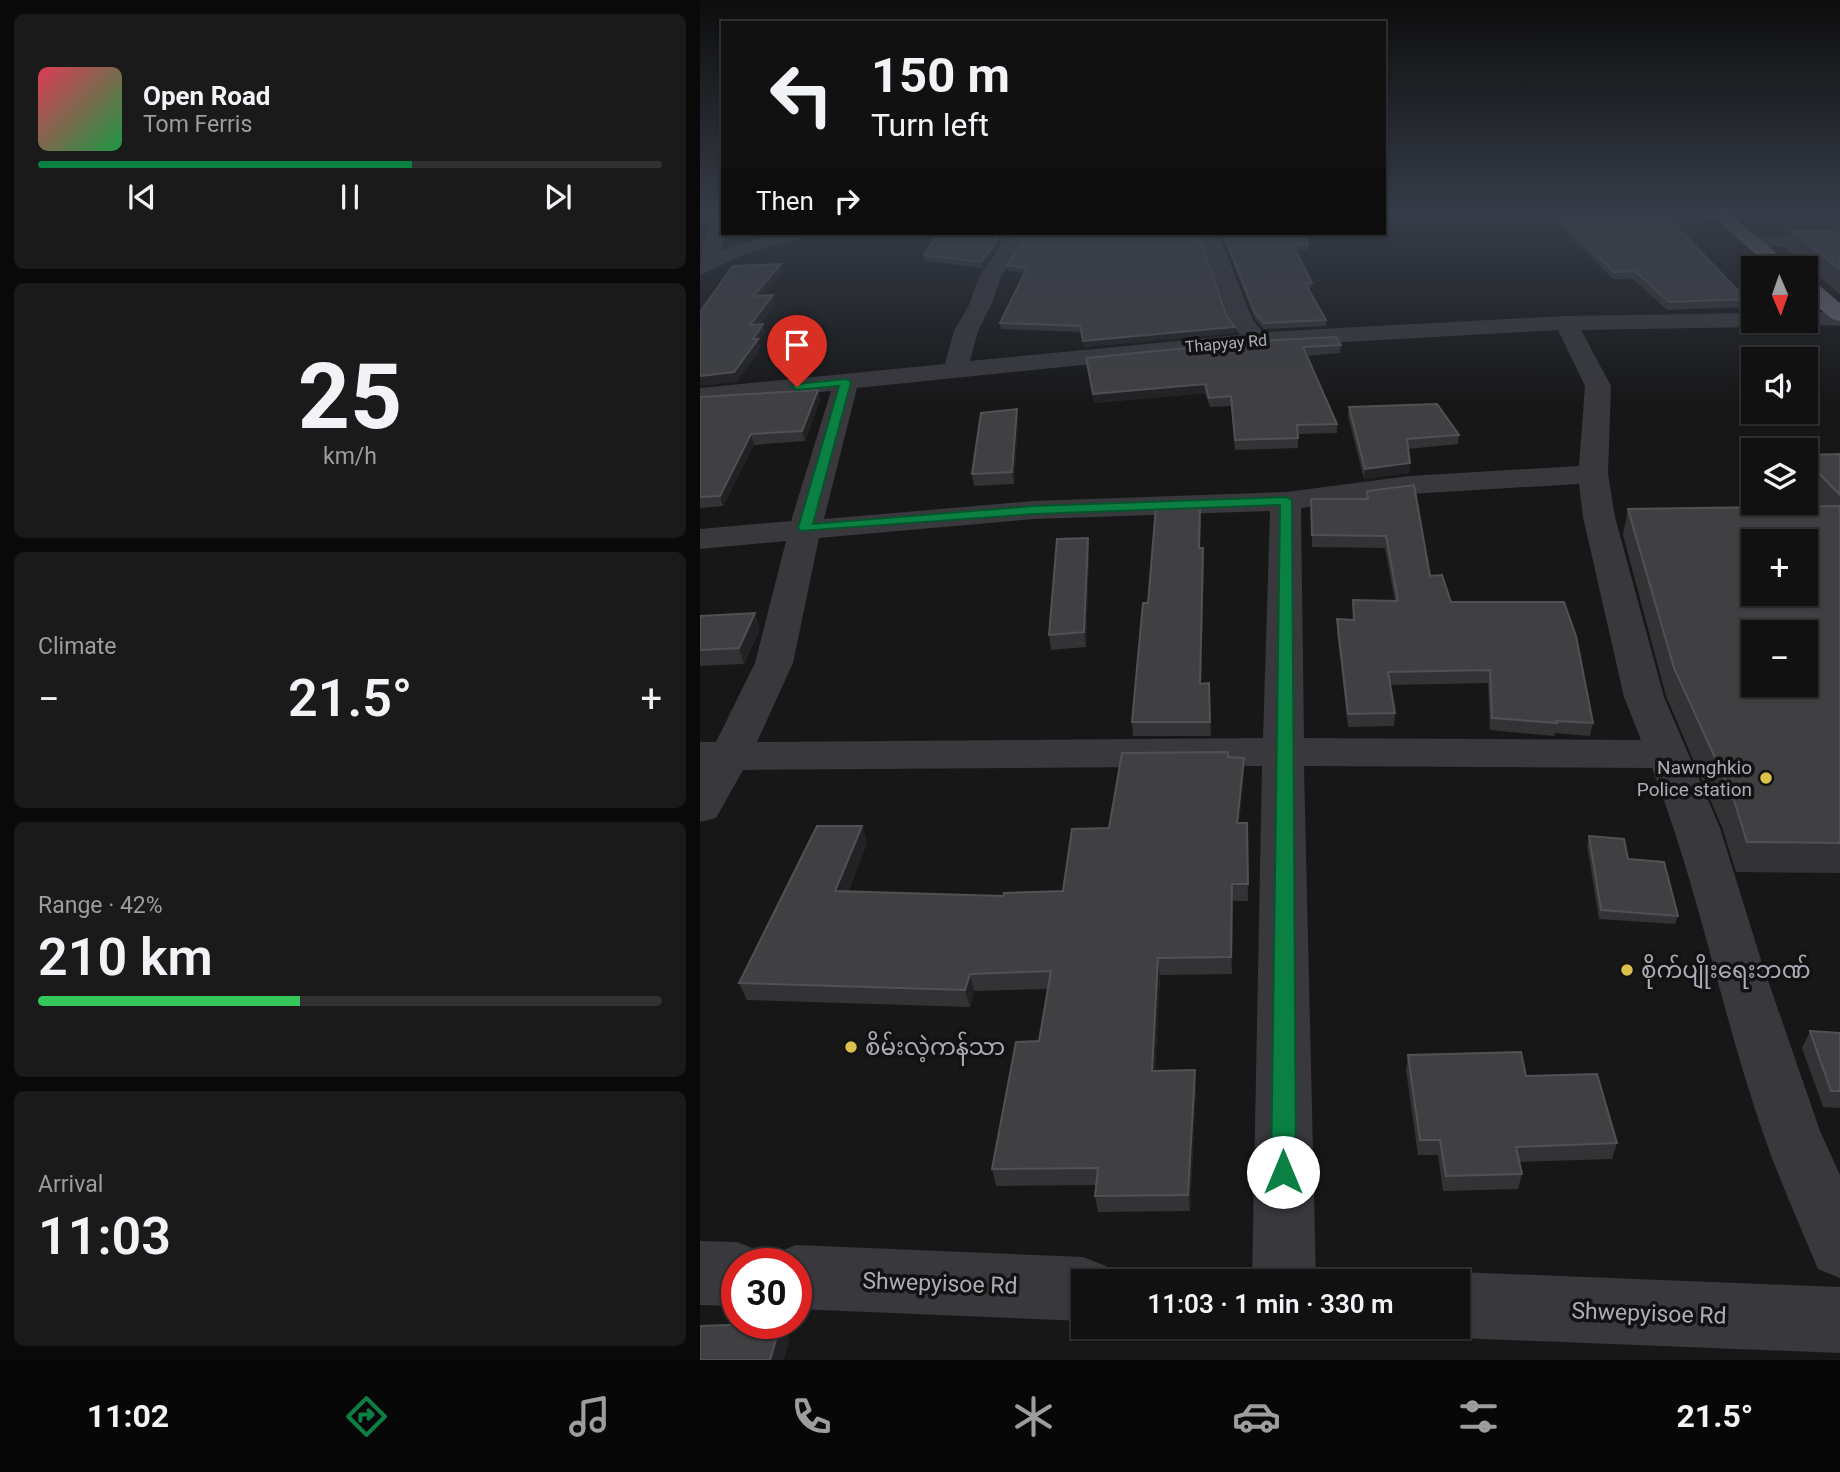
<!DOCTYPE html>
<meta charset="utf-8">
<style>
body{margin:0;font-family:Roboto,"Noto Sans Myanmar",sans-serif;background:#1a1a1b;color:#f1f3f6;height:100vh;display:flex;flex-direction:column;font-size:26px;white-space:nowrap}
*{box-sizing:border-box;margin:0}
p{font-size:23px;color:#9c9d9f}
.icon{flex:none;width:38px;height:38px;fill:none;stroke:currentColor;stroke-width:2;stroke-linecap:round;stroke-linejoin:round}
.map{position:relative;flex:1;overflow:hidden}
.sheet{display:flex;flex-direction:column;gap:14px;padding:14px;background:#09090a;width:700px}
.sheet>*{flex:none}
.banner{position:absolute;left:21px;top:21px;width:665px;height:214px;border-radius:0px;box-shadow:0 2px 5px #0004,0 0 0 2px #303132;background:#111112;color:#f1f3f6;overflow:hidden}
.needle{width:46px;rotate:178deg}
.buttons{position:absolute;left:1041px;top:256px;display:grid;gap:14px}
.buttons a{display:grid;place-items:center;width:77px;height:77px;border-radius:0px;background:#111112;box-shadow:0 2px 5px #0004,0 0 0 2px #303132;font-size:35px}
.speed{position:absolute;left:21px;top:1248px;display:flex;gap:14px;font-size:35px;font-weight:700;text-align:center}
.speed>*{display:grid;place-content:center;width:91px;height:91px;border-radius:50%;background:#111112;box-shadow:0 2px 5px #0004,0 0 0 2px #303132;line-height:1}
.speed .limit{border:10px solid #d22;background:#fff;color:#111}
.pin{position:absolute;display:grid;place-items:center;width:60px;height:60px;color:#fff;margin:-72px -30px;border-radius:50% 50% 50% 0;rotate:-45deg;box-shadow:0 0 7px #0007}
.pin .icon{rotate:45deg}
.me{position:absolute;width:77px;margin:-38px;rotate:0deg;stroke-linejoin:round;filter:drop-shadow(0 0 5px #0008)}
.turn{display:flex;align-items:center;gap:24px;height:147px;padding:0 35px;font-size:32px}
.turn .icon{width:91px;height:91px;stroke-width:2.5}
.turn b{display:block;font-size:49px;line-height:60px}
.then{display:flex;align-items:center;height:66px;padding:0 35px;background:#0003;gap:14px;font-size:26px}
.big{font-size:52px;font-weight:600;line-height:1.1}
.sheet .card{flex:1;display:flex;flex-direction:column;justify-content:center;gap:10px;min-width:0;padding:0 24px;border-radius:10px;background:#1a1a1b}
.sheet .dial{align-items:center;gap:0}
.dial b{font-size:91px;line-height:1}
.song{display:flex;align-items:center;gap:21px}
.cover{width:84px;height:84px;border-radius:10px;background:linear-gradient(135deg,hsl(350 70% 55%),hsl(140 70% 35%))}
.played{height:7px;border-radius:4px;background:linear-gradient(90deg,#0b8043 60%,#303132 60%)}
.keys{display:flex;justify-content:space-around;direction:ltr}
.heat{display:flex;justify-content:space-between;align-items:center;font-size:38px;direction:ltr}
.charge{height:10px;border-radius:5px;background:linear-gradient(90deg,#34c759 42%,#303132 0)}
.trip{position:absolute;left:371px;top:1269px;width:399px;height:70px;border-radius:0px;background:#111112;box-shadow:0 2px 5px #0004,0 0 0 2px #303132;font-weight:600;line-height:70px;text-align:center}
.dock{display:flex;height:112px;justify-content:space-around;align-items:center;background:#070707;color:#9c9d9f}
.dock .icon{width:49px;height:49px}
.dock .on{color:#0b8043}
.dock b{font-size:32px;color:#f1f3f6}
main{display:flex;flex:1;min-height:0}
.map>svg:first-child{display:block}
.built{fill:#232325}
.green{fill:#1d231f}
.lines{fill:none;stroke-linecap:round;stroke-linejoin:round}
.minor{fill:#38383d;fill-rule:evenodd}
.highway{fill:#65666d;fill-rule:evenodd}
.wall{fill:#333336}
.shaded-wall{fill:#222224}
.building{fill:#404043;stroke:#505155;stroke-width:2;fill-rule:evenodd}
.route{fill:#0b8043;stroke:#07532c;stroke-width:2}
.poi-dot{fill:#dbc04c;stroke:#121213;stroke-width:2.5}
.labels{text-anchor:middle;stroke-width:7;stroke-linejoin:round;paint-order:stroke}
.far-street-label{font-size:16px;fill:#aaacb6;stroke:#121213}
.poi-label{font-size:19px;fill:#aaacb6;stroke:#121213;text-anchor:end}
.near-poi-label{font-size:23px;fill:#aaacb6;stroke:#121213;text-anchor:start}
.near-street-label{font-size:23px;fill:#aaacb6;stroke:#121213}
</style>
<main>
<section class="sheet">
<div class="card">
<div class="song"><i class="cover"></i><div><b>Open Road</b><p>Tom Ferris</p></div></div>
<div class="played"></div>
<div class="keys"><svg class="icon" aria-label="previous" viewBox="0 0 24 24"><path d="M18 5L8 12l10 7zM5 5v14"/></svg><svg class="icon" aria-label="pause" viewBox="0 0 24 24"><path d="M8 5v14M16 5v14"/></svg><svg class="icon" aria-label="next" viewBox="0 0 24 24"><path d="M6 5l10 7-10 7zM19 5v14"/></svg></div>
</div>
<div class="card dial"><b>25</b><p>km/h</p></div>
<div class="card"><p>Climate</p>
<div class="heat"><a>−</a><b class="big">21.5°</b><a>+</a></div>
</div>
<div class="card"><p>Range · 42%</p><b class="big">210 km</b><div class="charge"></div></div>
<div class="card"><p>Arrival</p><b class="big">11:03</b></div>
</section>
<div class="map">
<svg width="1140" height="1360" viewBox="0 0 1140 1360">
<rect width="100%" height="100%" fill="#171718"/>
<!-- built -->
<path class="built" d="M1054,212H1140V235L1087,236Z"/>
<!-- green -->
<path class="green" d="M1077,212H1140V231L1108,232Z"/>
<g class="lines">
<!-- minor -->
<path class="minor" d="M23,216V233H28L20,251L77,233H108L105,237L45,254L0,275C0,259 3,221 23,216Z
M303,233H321L319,248L301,277L291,305L278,331L270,361L540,335L530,322L499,233H518L553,320L563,332L866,316L1054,313V320H1065L1062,325L1054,327L881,330L911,386L908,474L915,517L964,697L1020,828L1062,963L1120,1131L1140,1175V1278L1118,1269C1099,1223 1078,1177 1062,1130C1021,1011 998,886 952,768L604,766L616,1281H552L562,766L43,770L16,818L0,822V742H16L55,663L86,541L0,549V529L91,521L131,391L0,404V388L245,364L254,331L269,305L279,277L299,248ZM858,330L885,386L879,466L709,476L586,492L334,501L124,519L157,388L557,347ZM879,484L883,517L924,697L941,740L604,738L601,508L709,494ZM570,511L563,738L57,742L93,663L119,538L334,519Z
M1053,236H1140V248L1046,246L1043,242L1046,238Z
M1106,312H1140V326L1098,324L1095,320H1106Z
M0,1241L37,1242L60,1251L65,1264H37V1306L0,1305Z
M96,1245L383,1257L406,1266L412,1281H383V1321L96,1309V1264H70L73,1254Z
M758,1272L1140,1287V1353L758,1338L734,1326H758V1281H737Z"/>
<!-- highway -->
<path class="highway" d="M1008,212H1028L1094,268H1071Z
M1106,280L1114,281L1140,303V321L1132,319L1106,297Z"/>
</g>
<!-- wall -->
<path class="wall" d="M851,212H1014L1017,215L1016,222L973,223L1046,299L1044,307L967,310L933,279H913L864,231Z
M1091,231L1140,232V294L1086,249Z
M521,233H604L608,244V250H596L612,283L611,288H608L626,320V326L564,329L555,319Z
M321,244L527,317L535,327V333L384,347L381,332L301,329L300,323L325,273L308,271L307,266Z
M297,247L282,268L225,261L224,255Z
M641,345L640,353L606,356L637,424V433L598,434V448L535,450L531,406L510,407L505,393L394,403L386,358Z
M118,390L120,400L105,441L54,445L23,506L0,508V397Z
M649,407L759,435L758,444L708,449L710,463L709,473L664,479L648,416Z
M318,420L314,484L274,486L272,474Z
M1140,454V873L1036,872L1022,827L966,696L923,535L928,509L1117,506L1106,494V455Z
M667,491L730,576L751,602L893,723L890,736L855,733L854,736L790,730L788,683L690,685L695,713L694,726L648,727L637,632V619L653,620V600L695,601L685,548L612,547L611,499H666Z
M501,517L500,548L504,560L501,684L509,683L511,736H433L432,722L448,603Z
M389,551L386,647L351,650L349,635Z
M0,616L60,629L44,664L0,666Z
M528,757L544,758V774L539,823H547L548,901H533L532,974L460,975L455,1071L496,1087L490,1211L398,1212L395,1196L397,1185L296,1186L292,1169L339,1041L348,989L274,991L270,1007L47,1000L39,983L162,826L167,843L148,892L303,896L363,891L409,828Z
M889,836L928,859L978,916L975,924L899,919L887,845Z
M1110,1031L1140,1033V1108L1123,1107L1102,1048Z
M708,1055L917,1143L912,1159L819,1162L822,1174L818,1189L743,1191L738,1155H718L706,1070Z"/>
<!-- shaded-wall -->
<path class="shaded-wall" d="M298,233H301L297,247L282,268L281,262Z
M81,264L83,272L55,304L53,296Z
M73,295L76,304L53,334L50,325Z
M63,324L65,333L59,342L61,348L37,382L0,386V376Z
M535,327V333L384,347L383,341Z
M505,384V393L394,403L393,394Z
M118,390L120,400L105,441L102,431Z
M317,409L318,420L314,484L312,472Z
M51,434L54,445L23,506L20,496Z
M710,463L709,473L664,479L665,469Z
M388,538L389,551L386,647L384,632Z
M503,548L504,560L501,697L500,684Z
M55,613L60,629L44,664L39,648Z
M544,758V774L537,840V823Z
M162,826L167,843L141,908L135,891Z
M532,884L533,901L532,974L531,957Z
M458,958L460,975L454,1088L452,1071Z
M270,974L274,991L270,1007L265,990Z
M495,1070L496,1087L490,1211L488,1195Z
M81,1323L90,1338L84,1360H70Z"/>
<!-- building -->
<path class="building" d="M857,212H1014L1017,215L967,216L1046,299L969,302L935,271L914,272L865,224Z
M1091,231L1140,232V269Z
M239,233H298L296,242L281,262L224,255Z
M322,233H498L527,317L535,327L383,341L380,326L300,323L327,268L307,266L321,244Z
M523,233H604L608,244L593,245L612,283H605L626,320L564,323L555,313Z
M81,264L53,296L73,295L50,325L63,324L53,339H58L34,372L0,376V312L33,266Z
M636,337L641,345L603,347L637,424L597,425L598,438L535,440L531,396L509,398L505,384L393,394L386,358L557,341Z
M118,390L102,431L51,434L20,496L0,497V397Z
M737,404L759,435L707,439L710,463L665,469L649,407Z
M317,409L312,472L272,474L281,413Z
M1140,454V495L1106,460V455Z
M714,485L730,576L742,575L751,602H864L876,636L893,723L856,721L857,723L792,718L790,670L688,672L695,713L648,714L637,619L654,620L653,600L698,601L686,536L612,535L611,499H668L667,491Z
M500,505L499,548H503L500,684L509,683L510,722H432L443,603H448L456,506Z
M1140,506V843L1047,842L1033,797L974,668L928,509ZM1054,541H1106V593H1054ZM1054,632H1106V684H1054Z
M388,538L384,632L349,635L357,539Z
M55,613L39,648L0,650V616Z
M528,752V757L544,758L537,823H547L548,884H532L531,957L458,958L452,1071L495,1070L488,1195L395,1196L398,1168L292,1169L316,1042L339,1041L351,971L270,974L265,990L39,983L117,826H162L135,891L303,896L304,893L363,891L372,829L409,828L422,753Z
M889,836L924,839L928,859L964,862L978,916L901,910Z
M1110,1031L1140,1033V1091H1131Z
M821,1052L826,1076L897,1074L917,1143L816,1147L822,1174L746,1176L740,1140H720L708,1055Z
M81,1323L70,1360H0V1326Z"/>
<!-- sky -->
<linearGradient id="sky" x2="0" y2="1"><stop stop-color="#0d0d0d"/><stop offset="0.53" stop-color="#363c48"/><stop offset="1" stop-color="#363c48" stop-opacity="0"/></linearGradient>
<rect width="1140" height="403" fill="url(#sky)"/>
<!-- route -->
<path class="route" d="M146,379L151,382L113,524L334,506L586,497L592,500L596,1172L592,1180L583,1184L575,1180L571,1172L580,505L334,514L100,531L98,528L139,386L97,390L92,387L97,384Z"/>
<!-- markers -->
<g class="poi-dot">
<circle cx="1066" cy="778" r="7"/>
<circle cx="927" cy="970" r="7"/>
<circle cx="151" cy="1047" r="7"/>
</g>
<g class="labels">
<!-- far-street labels -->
<g class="far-street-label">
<text transform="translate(526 343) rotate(-5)" y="6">Thapyay Rd</text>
</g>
<!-- poi labels -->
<g class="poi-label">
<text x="1052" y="774">Nawnghkio<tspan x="1052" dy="22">Police station</tspan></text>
</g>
<!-- near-poi labels -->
<g class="near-poi-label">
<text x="941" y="978">စိုက်ပျိုးရေးဘဏ်</text>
<text x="165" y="1055">စိမ်းလဲ့ကန်သာ</text>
</g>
<!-- near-street labels -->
<g class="near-street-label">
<text transform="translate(240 1283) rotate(2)" y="8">Shwepyisoe Rd</text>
<text transform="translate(949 1313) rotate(2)" y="8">Shwepyisoe Rd</text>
</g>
</g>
</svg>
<div class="buttons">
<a><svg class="needle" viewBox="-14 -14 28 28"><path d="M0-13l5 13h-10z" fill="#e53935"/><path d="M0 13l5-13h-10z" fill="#9c9d9f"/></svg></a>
<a><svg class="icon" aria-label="sound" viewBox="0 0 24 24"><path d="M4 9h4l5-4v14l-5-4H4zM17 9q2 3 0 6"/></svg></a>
<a><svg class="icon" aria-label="layers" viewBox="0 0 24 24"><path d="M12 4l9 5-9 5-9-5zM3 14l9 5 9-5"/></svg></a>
<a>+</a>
<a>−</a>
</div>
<div class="speed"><div class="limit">30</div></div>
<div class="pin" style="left:97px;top:387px;background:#d93025"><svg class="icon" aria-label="arrive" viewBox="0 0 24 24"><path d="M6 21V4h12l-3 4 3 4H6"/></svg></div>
<svg class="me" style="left:583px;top:1172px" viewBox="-20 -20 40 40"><circle r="19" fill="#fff"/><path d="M0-13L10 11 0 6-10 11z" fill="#0b8043"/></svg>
<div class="trip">11:03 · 1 min · 330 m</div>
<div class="banner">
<div class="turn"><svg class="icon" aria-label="left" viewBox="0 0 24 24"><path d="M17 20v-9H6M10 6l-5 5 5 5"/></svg><div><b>150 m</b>Turn left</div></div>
<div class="then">Then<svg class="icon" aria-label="right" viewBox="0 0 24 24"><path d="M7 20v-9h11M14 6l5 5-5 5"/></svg></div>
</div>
</div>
</main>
<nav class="dock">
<b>11:02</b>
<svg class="icon on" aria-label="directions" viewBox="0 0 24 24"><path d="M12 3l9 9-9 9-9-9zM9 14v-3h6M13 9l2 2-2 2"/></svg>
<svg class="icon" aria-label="music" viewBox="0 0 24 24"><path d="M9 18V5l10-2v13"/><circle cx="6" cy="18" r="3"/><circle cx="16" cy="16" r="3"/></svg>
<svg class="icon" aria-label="phone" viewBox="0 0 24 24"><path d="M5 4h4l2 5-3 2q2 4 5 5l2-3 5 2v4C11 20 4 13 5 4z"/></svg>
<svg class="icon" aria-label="climate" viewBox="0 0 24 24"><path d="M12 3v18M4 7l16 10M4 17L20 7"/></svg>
<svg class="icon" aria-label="car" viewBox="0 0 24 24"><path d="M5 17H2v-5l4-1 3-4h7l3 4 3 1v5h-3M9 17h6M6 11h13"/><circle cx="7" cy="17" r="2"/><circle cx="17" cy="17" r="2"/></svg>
<svg class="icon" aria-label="filters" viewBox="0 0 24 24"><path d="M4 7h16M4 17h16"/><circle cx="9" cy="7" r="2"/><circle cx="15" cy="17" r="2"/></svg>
<b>21.5°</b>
</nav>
